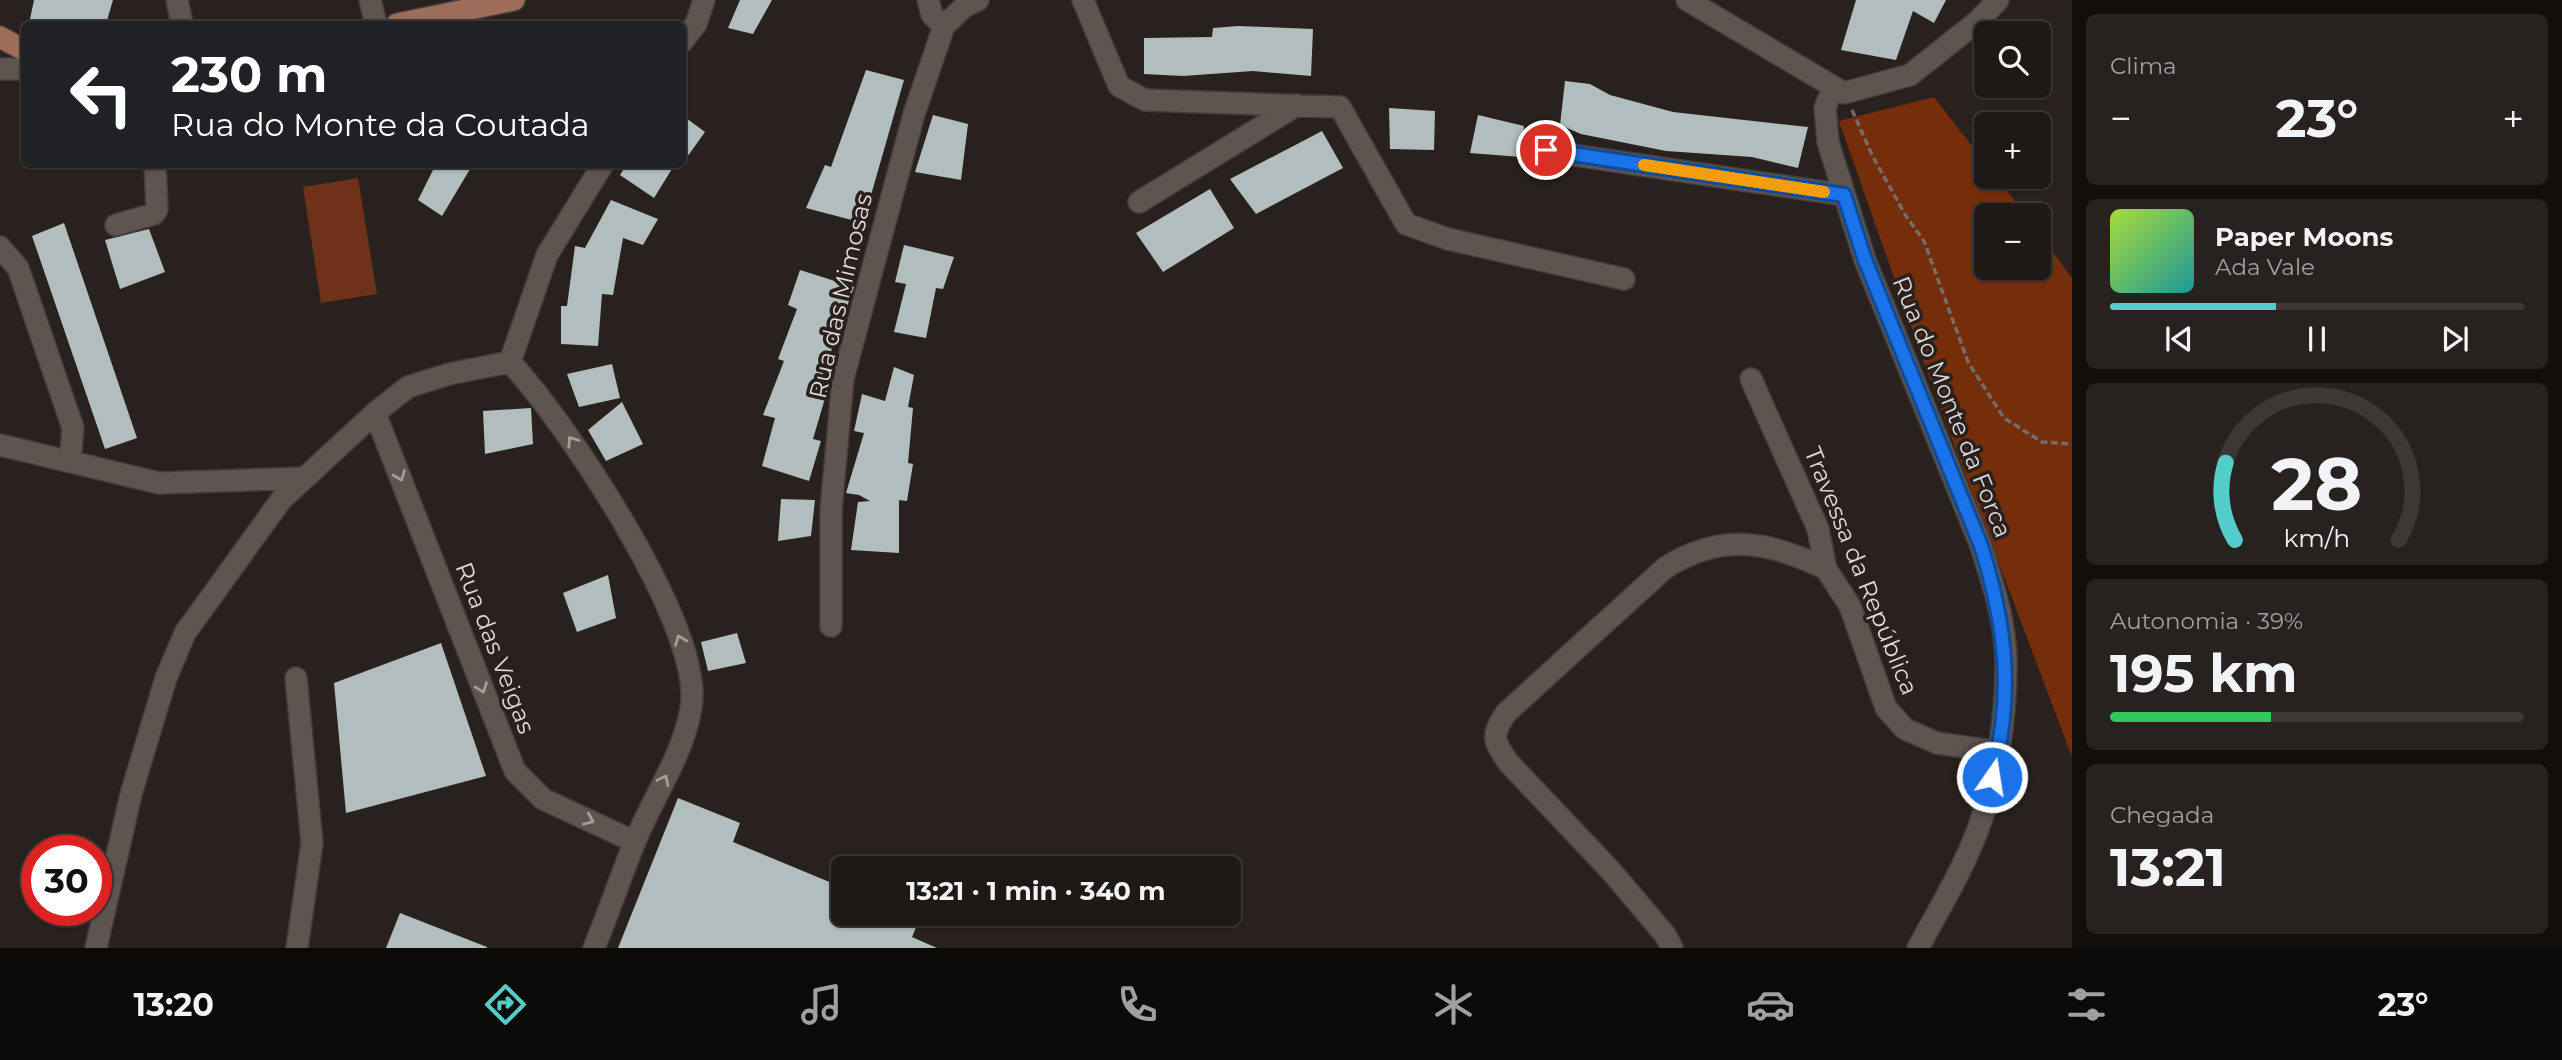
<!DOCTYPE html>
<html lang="pt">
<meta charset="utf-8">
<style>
body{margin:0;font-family:Montserrat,sans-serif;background:#27221f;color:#f1f3f6;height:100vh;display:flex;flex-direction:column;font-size:26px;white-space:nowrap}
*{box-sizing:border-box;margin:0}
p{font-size:23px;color:#a1a0a1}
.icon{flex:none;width:38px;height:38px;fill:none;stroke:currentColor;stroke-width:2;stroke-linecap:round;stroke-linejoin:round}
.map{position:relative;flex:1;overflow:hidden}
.drawer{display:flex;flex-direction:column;gap:14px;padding:14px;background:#110e0c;width:490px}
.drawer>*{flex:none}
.guide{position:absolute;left:21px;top:21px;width:665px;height:147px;border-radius:10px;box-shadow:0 2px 5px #0004,0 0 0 2px #3c3835;background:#202124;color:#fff;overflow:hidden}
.controls{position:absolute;left:1974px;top:21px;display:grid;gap:14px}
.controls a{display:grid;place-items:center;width:77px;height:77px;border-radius:10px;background:#1f1916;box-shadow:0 2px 5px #0004,0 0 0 2px #3c3835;font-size:35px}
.speed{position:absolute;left:21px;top:835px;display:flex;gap:14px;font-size:35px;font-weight:700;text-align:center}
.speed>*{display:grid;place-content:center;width:91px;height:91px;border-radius:50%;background:#1f1916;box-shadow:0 2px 5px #0004,0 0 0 2px #3c3835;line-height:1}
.speed .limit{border:10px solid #d22;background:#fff;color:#111}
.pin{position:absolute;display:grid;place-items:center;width:60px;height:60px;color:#fff;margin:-30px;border:4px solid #fff;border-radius:50%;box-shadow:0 2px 7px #0007}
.me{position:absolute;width:77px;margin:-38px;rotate:13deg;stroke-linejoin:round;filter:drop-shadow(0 0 5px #0008)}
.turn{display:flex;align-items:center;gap:24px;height:147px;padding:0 35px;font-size:32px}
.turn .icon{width:91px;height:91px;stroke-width:2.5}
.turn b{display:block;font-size:49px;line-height:60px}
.big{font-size:52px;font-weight:700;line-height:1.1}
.drawer .card{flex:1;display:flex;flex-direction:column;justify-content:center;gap:10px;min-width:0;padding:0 24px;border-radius:10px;background:#27221f}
.drawer .dial{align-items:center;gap:0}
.dial svg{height:182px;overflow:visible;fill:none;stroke:#3c3835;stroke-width:7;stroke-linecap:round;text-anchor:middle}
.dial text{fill:#f1f3f6;stroke:none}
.song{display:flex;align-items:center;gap:21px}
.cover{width:84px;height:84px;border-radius:10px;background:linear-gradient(135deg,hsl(80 70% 55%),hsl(180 70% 35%))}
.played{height:7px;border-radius:4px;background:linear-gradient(90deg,#53cdca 40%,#3c3835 40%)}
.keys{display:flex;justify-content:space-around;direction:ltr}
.heat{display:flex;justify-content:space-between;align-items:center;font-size:38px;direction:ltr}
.charge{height:10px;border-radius:5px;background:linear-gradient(90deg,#34c759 39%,#3c3835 0)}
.trip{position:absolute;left:831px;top:856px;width:410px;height:70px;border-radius:10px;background:#1f1916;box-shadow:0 2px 5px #0004,0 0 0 2px #3c3835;font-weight:700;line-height:70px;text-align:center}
.tab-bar{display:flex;height:112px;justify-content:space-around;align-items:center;background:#0c0a09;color:#a1a0a1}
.tab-bar .icon{width:49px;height:49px}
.tab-bar .active{color:#53cdca}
.tab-bar b{font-size:32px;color:#f1f3f6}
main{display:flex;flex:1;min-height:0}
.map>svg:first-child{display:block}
.green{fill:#6d3218}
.forest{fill:#762d09}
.building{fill:#b1bebd}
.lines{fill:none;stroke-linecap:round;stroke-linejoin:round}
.minor-casing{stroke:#433c3a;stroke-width:24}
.major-casing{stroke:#433c3a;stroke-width:24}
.path{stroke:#736c6a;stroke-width:3.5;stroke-dasharray:7 3.5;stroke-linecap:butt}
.minor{stroke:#5e5450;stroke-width:21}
.major{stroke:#9d6d59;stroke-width:21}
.oneway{stroke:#a59d9a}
.route-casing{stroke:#114b97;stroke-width:18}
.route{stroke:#1a73e8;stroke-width:12}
.slow{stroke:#f59e0b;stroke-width:12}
.labels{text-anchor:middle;stroke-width:7;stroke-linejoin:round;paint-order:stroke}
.street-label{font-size:24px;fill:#dfd9d7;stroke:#29211e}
</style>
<main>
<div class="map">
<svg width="2072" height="948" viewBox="0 0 2072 948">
<rect width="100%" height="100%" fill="#29211e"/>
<!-- green -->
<path class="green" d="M358,178L377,294L321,303L303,187Z"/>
<!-- forest -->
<path class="forest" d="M1934,97L1986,164V177H1996L2026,215H1986V268H2039V233L2072,278V757L1931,383L1839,121Z"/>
<!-- building -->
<path class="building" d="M34,0H113L106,24H29Z
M740,0H772L753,34L728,28Z
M1856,0H1946L1934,23L1913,11L1896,60L1841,50Z
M1238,26L1313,29L1311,76L1253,71L1183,76L1144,74V38L1212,37L1213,28Z
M866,70L904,80L863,223L806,208L825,165L831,167Z
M1565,81L1590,84L1610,95L1673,112L1808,127L1798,168L1752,157L1666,151L1581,134L1560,125Z
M1389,108L1435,111L1434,150L1390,149Z
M682,115L705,132L682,164Z
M933,115L968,124L961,180L915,172Z
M1478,115L1524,126L1521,157L1470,153Z
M1322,131L1343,168L1256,214L1230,179Z
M436,164H473L442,216L418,200Z
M627,164H675L654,198L620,175Z
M1210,189L1234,228L1163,272L1136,233Z
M611,200L658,219L643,245L623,238L613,295L602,294L598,346L561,344V306H567L575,246L585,248Z
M64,223L137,438L105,449L32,236Z
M149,229L165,272L120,289L105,240Z
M904,245L954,257L943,289L936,288L926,338L894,332L906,284L895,282Z
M800,270L854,287L819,385L828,388L813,439L821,441L809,481L762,466L775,418L763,415L784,361L778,359L797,309L788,305Z
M612,364L620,398L579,407L567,374Z
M894,367L914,375L908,407L913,408L908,463L913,464L907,501L899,500V553L851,550L858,502L870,501L859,495L846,493L864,433L854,431L862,394L885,401Z
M622,402L643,444L606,461L588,430Z
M531,408L533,444L485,454L483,411Z
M781,499L815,500L811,536L778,541Z
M608,575L616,618L577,632L563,593Z
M737,633L746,663L708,671L701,642Z
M441,643L486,776L346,813L334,683Z
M678,798L740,823L733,842L844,888V914H904L919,920L912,937L937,948H618Z
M400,913L487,947V948H386Z"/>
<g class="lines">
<!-- minor casing -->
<g class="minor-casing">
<path id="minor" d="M177,0L182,24
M370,0L376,24
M928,0L932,15L944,26
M1083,0L1119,86L1145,100L1340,107L1406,224L1448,239L1624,279
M1687,0L1844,93L1910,75L1978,21L1998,0
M682,42L696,24L704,0
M0,69H24
M1833,87L1825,108L1828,142L1865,260L1981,546C1993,584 2007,626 2006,666C2006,719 1997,778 1978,829C1963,870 1939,909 1918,948
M1546,151L1844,195
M1139,202L1297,105
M116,225L154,214L157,209L155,164
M0,247L18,268L73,428L70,461
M510,362C565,421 705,628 691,708C683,755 654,796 636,839C621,875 609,912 594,948
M510,362L547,255L603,164
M1751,379L1818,529L1826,569L1850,606L1886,708L1905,729L1937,743L1999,752
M375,413L515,771L543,799L635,842
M0,445L159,483L305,478
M831,626V510L843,379L914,114L944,26L965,6L978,0
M296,678L312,843L297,948
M96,948L131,794L166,678L185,633L281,500L375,413L408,387L449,374L510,362
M1672,948L1666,936L1611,871L1508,762C1493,740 1491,736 1506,713L1665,568C1722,532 1769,541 1826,569"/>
</g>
<!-- major casing -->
<g class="major-casing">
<path id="major" d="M397,24L514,0
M0,37L24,50"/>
</g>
<!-- path -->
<path class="path" d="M1852,110L1873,157L1906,216L1924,241L1968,362L2004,418L2042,442L2072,444"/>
<!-- minor -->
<use href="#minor" class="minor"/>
<!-- major -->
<use href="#major" class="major"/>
</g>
<!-- one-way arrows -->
<defs><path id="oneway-chevron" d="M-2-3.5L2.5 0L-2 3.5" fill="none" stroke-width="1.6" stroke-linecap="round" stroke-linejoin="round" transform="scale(1.75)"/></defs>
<g class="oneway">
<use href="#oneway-chevron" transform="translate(572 441) rotate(-124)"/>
<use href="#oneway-chevron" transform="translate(400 476) rotate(69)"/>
<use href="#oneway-chevron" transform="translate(680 640) rotate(-111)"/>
<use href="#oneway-chevron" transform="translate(482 688) rotate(69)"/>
<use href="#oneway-chevron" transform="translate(664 780) rotate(-63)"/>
<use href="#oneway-chevron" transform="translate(589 820) rotate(24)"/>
</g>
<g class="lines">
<!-- route casing -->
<g class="route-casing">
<path id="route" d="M1546,150L1844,195L1865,260L1981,546C2006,625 2014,695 1992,777"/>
</g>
<!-- route -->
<use href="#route" class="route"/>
<!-- slow -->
<path class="slow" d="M1644,165L1824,192"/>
</g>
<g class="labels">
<!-- street labels -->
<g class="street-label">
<text transform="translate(841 296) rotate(-77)" y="8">Rua das Mimosas</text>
<text transform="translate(1952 407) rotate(68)" y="8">Rua do Monte da Forca</text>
<text transform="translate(1861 571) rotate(68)" y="8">Travessa da República</text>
<text transform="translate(495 648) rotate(69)" y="8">Rua das Veigas</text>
</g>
</g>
</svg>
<div class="controls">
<a><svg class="icon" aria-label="search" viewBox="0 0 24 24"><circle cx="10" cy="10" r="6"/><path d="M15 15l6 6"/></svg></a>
<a>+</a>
<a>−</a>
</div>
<div class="speed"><div class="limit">30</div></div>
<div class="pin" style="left:1546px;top:150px;background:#d93025"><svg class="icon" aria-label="arrive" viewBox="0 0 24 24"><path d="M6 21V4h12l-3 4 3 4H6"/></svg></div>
<svg class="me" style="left:1992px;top:777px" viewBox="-20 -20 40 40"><circle r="17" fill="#1a73e8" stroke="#fff" stroke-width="3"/><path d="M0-11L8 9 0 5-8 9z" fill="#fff"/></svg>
<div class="trip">13:21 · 1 min · 340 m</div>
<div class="guide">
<div class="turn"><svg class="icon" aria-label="left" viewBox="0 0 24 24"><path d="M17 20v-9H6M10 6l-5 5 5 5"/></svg><div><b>230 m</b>Rua do Monte da Coutada</div></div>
</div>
</div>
<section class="drawer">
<div class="card"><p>Clima</p>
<div class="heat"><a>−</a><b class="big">23°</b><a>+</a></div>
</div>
<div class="card">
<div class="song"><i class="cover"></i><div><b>Paper Moons</b><p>Ada Vale</p></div></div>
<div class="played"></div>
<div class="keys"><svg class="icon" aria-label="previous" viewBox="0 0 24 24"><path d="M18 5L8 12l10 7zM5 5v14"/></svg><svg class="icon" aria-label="pause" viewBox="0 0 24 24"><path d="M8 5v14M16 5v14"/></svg><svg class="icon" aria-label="next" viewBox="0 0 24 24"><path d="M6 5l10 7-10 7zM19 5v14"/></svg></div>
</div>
<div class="card dial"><svg viewBox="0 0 100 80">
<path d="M14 69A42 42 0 1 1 86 69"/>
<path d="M14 69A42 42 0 0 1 10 35" stroke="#53cdca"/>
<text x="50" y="56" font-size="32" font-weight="700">28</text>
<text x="50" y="72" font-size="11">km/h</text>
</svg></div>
<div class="card"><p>Autonomia · 39%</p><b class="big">195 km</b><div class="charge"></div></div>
<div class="card"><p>Chegada</p><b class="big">13:21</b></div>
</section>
</main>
<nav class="tab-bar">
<b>13:20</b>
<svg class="icon active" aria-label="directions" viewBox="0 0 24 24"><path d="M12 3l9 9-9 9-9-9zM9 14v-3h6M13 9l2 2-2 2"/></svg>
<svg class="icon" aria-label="music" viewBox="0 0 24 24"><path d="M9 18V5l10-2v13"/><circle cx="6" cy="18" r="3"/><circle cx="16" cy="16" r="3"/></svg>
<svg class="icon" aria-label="phone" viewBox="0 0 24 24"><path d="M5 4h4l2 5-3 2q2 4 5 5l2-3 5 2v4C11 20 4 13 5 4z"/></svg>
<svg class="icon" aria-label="climate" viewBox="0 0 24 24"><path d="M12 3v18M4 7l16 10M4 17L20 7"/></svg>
<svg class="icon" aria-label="car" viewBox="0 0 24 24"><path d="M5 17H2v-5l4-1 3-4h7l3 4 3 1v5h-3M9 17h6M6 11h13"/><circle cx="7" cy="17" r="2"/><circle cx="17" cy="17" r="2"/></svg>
<svg class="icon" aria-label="filters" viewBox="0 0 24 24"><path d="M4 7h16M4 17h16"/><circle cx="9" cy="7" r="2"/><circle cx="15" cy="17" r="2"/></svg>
<b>23°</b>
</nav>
